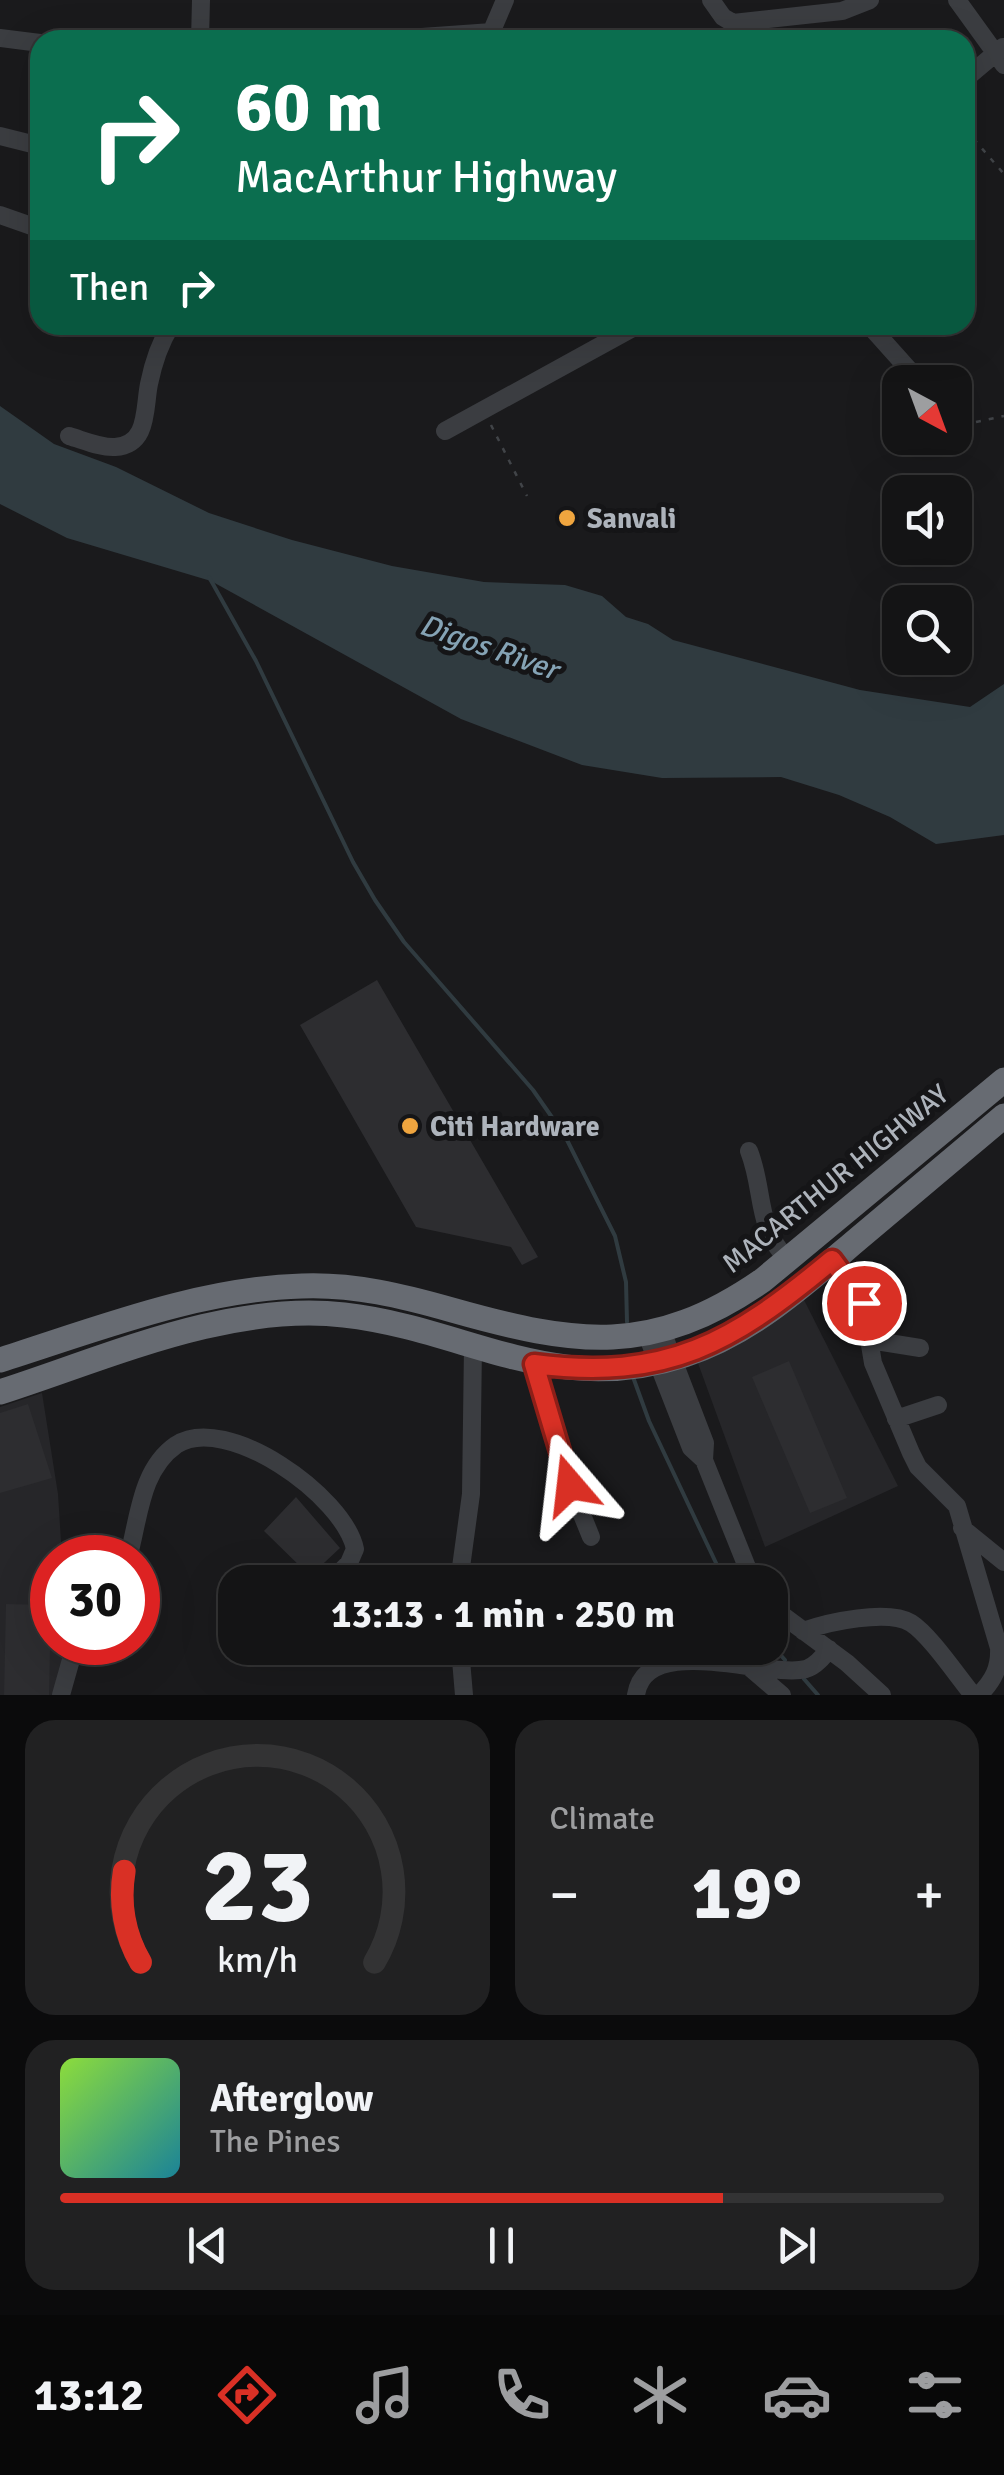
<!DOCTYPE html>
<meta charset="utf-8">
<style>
body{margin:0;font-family:Signika,sans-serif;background:#212122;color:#f1f3f6;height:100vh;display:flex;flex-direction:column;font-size:38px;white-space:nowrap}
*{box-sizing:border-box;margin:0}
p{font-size:32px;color:#9d9ea0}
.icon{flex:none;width:55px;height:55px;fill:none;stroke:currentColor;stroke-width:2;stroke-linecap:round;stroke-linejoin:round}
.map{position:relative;height:1695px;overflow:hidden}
.details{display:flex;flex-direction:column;gap:25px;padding:25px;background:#0b0b0c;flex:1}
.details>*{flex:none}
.hud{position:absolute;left:30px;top:30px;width:945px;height:305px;border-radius:30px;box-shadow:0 10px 40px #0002,0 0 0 2px #333334;background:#0b6e4f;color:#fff;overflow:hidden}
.needle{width:65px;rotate:139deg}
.buttons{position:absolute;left:882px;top:365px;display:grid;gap:20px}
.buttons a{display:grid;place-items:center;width:90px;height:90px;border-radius:20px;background:#141415;box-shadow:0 10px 40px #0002,0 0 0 2px #333334;font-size:50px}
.speed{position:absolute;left:30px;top:1535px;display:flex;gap:20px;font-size:50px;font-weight:700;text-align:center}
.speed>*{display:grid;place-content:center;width:130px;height:130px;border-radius:50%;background:#141415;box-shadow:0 10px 40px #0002,0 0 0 2px #333334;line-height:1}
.speed .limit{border:15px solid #d22;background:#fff;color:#111}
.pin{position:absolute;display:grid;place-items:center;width:85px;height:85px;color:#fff;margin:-42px;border:5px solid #fff;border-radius:50%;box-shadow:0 2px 10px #0007}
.me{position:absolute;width:110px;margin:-55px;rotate:343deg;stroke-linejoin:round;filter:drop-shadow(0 0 8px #0008)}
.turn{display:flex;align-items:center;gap:35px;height:210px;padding:0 40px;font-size:45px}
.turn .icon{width:130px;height:130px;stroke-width:2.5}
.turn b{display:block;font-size:70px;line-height:85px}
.then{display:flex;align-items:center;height:95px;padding:0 40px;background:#0003;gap:20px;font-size:38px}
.big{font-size:75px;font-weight:800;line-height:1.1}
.details .widget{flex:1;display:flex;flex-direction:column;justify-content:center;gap:15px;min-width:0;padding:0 35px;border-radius:30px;background:#212122}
.details .dial{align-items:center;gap:0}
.dial svg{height:260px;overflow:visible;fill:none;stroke:#333334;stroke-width:7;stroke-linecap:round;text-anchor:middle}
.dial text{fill:#f1f3f6;stroke:none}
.song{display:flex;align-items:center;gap:30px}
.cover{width:120px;height:120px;border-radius:15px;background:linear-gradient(135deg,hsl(90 70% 55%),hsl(190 70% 35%))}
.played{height:10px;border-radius:5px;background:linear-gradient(90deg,#d93025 75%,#333334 75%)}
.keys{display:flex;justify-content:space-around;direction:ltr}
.heat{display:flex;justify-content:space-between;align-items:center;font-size:55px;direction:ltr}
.details .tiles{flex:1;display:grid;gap:25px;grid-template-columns:1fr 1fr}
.widget:last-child{grid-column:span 2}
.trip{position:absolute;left:218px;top:1565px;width:570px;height:100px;border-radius:30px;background:#141415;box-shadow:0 10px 40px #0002,0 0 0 2px #333334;font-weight:800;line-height:100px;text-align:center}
.menu{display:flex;height:160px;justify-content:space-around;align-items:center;background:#080808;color:#9d9ea0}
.menu .icon{width:70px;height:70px}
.menu .selected{color:#d93025}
.menu b{font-size:45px;color:#f1f3f6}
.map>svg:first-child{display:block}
.built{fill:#262629}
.water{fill:#303b40}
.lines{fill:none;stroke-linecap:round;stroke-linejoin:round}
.stream{stroke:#303b40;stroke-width:4}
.building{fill:#2d2d30}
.path{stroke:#414448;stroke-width:2.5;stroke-dasharray:5 8;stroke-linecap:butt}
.minor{stroke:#3b3d41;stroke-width:18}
.highway{stroke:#676b72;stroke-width:25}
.route-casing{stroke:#8d1f18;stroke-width:25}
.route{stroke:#d93025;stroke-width:18}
.poi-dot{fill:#efa53f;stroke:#151517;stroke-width:4}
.labels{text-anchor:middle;stroke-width:10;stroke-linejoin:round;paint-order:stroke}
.poi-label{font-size:28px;font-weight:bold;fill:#adb3bb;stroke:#151517;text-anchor:start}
.street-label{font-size:28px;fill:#adb3bb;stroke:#151517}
.water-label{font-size:30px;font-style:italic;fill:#85a3b5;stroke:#151517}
</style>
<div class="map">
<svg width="1004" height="1695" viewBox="0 0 1004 1695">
<rect width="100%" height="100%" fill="#1a1a1c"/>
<!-- built -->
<path class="built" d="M800,1292L898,1486L765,1547L695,1355Z
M42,1393L58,1494L62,1557L52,1558V1642L65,1643L66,1695H0V1407Z"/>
<!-- water -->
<path class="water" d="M0,406L54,444L116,467L209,513L292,540L392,566L484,582L565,585L602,596L626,617L648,624L673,640L860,690L970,707L1004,684V835L936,844L890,817L839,795L781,777L662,778L582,765L461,719L211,581L67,538L0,504Z"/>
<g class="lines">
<!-- stream -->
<path class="stream" d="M209,577L256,661L353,862L375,900L404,942L533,1090L565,1136L615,1236L626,1282L627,1322
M633,1377L649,1421L725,1582
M770,1643L785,1660
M804,1679L818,1695"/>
</g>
<!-- building -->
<path class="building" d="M377,980L538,1257L522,1265L511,1247L416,1227L300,1025Z
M789,1361L847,1498L810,1513L752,1377Z
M28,1404L52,1478L0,1493V1413Z
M296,1497L340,1548L310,1576L264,1531Z
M6,1604L51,1605L49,1695H4Z"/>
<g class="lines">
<!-- path -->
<path class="path" d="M965,129L1004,174
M976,422L1004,416
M491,425L527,496
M934,439L937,438"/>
<!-- minor -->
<path class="minor" d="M711,0L723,17L733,23L842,11L870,0
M957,0L1004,65
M0,38L40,43
M200,40L201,0
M379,40L492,32
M488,40L505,0
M965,79L1003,47
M0,136L40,146
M0,215L40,229
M869,325L920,382
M955,422L958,426
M445,431L638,325
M69,436C83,440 101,448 115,447C149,445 144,408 149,384C153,364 160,343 171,325
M749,1151C765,1192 755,1226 788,1260
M832,1260L863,1303L873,1363L911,1453L918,1467L957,1506L999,1648C1000,1668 993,1681 979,1695
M662,1331L705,1443L704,1460L753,1582
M647,1335L691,1448L704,1460
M870,1340L920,1348
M534,1364L570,1485L591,1537
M896,1419L938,1405
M962,1528L1004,1562
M128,1558C139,1520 140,1470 176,1445C226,1412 344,1496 355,1549L349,1563L330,1582
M459,1582L471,1494L473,1346
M770,1606L847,1663L882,1695
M803,1631C828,1622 888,1609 911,1623C930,1635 958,1677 973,1695
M460,1648L464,1695
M748,1666L782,1695
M61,1695L76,1642
M636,1695C646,1631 768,1679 806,1669C816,1666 823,1657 829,1649"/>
<!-- highway -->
<path class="highway" d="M0,1360C98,1329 199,1289 302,1286C354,1284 403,1296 452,1310C576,1345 652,1357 763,1280L1004,1080
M0,1392C109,1357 228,1302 344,1315C468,1329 553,1398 684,1355C755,1332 810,1279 865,1233C911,1194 957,1155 1004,1116"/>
</g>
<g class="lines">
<!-- route casing -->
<g class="route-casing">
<path id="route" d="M570,1485L534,1364C668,1381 732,1343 832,1260L864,1303"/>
</g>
<!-- route -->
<use href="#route" class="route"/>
</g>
<!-- markers -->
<g class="poi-dot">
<circle cx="567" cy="518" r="10"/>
<circle cx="410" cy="1126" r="10"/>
</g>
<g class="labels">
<!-- poi labels -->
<g class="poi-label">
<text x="587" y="528">Sanvali</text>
<text x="430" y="1136">Citi Hardware</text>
</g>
<!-- street labels -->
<g class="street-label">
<text transform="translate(835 1178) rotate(-39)" y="10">MACARTHUR HIGHWAY</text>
</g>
<!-- water labels -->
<g class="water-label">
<text transform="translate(489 647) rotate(19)" y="10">Digos River</text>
</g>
</g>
</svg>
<div class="buttons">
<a><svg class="needle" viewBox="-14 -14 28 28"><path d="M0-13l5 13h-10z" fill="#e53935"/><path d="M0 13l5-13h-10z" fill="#9d9ea0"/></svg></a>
<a><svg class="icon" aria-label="sound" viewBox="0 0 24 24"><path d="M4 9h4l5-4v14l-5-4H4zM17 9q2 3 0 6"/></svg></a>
<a><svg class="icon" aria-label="search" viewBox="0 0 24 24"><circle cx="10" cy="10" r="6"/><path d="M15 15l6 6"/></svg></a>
</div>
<div class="speed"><div class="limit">30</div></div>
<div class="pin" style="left:864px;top:1303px;background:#d93025"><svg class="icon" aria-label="arrive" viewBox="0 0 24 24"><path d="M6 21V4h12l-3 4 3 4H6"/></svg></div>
<svg class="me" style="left:570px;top:1485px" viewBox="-20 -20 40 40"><path d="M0-17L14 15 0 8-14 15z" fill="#d93025" stroke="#fff" stroke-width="4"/></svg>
<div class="trip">13:13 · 1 min · 250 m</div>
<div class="hud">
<div class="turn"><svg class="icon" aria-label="right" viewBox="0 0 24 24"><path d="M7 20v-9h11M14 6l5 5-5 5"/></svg><div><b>60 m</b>MacArthur Highway</div></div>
<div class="then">Then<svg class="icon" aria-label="right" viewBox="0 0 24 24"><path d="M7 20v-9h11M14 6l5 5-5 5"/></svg></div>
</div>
</div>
<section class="details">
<div class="tiles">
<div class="widget dial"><svg viewBox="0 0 100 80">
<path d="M14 69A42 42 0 1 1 86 69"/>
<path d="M14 69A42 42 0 0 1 9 41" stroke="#d93025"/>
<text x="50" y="56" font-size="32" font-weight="700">23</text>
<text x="50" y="72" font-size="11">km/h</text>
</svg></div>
<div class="widget"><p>Climate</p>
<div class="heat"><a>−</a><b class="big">19°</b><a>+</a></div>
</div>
<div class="widget">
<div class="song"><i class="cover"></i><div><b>Afterglow</b><p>The Pines</p></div></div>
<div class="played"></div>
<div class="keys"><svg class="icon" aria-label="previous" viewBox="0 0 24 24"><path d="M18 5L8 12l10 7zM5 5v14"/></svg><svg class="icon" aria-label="pause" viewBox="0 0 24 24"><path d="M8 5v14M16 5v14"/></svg><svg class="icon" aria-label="next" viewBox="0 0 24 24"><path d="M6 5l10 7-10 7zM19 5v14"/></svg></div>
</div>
</div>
</section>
<nav class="menu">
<b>13:12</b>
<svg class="icon selected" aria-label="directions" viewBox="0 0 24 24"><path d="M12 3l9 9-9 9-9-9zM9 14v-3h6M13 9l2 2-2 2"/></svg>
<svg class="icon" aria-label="music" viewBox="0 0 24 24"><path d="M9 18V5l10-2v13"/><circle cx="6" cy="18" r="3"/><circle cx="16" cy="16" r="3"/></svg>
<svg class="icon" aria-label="phone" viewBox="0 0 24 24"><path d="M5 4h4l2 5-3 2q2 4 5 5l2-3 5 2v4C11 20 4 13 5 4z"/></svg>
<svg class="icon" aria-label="climate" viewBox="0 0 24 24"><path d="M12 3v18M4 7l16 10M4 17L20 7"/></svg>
<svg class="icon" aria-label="car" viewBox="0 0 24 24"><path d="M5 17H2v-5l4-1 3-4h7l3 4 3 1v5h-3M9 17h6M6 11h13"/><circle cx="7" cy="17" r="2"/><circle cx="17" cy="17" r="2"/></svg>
<svg class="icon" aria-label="filters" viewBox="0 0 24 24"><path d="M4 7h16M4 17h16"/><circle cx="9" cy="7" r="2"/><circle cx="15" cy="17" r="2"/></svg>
</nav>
